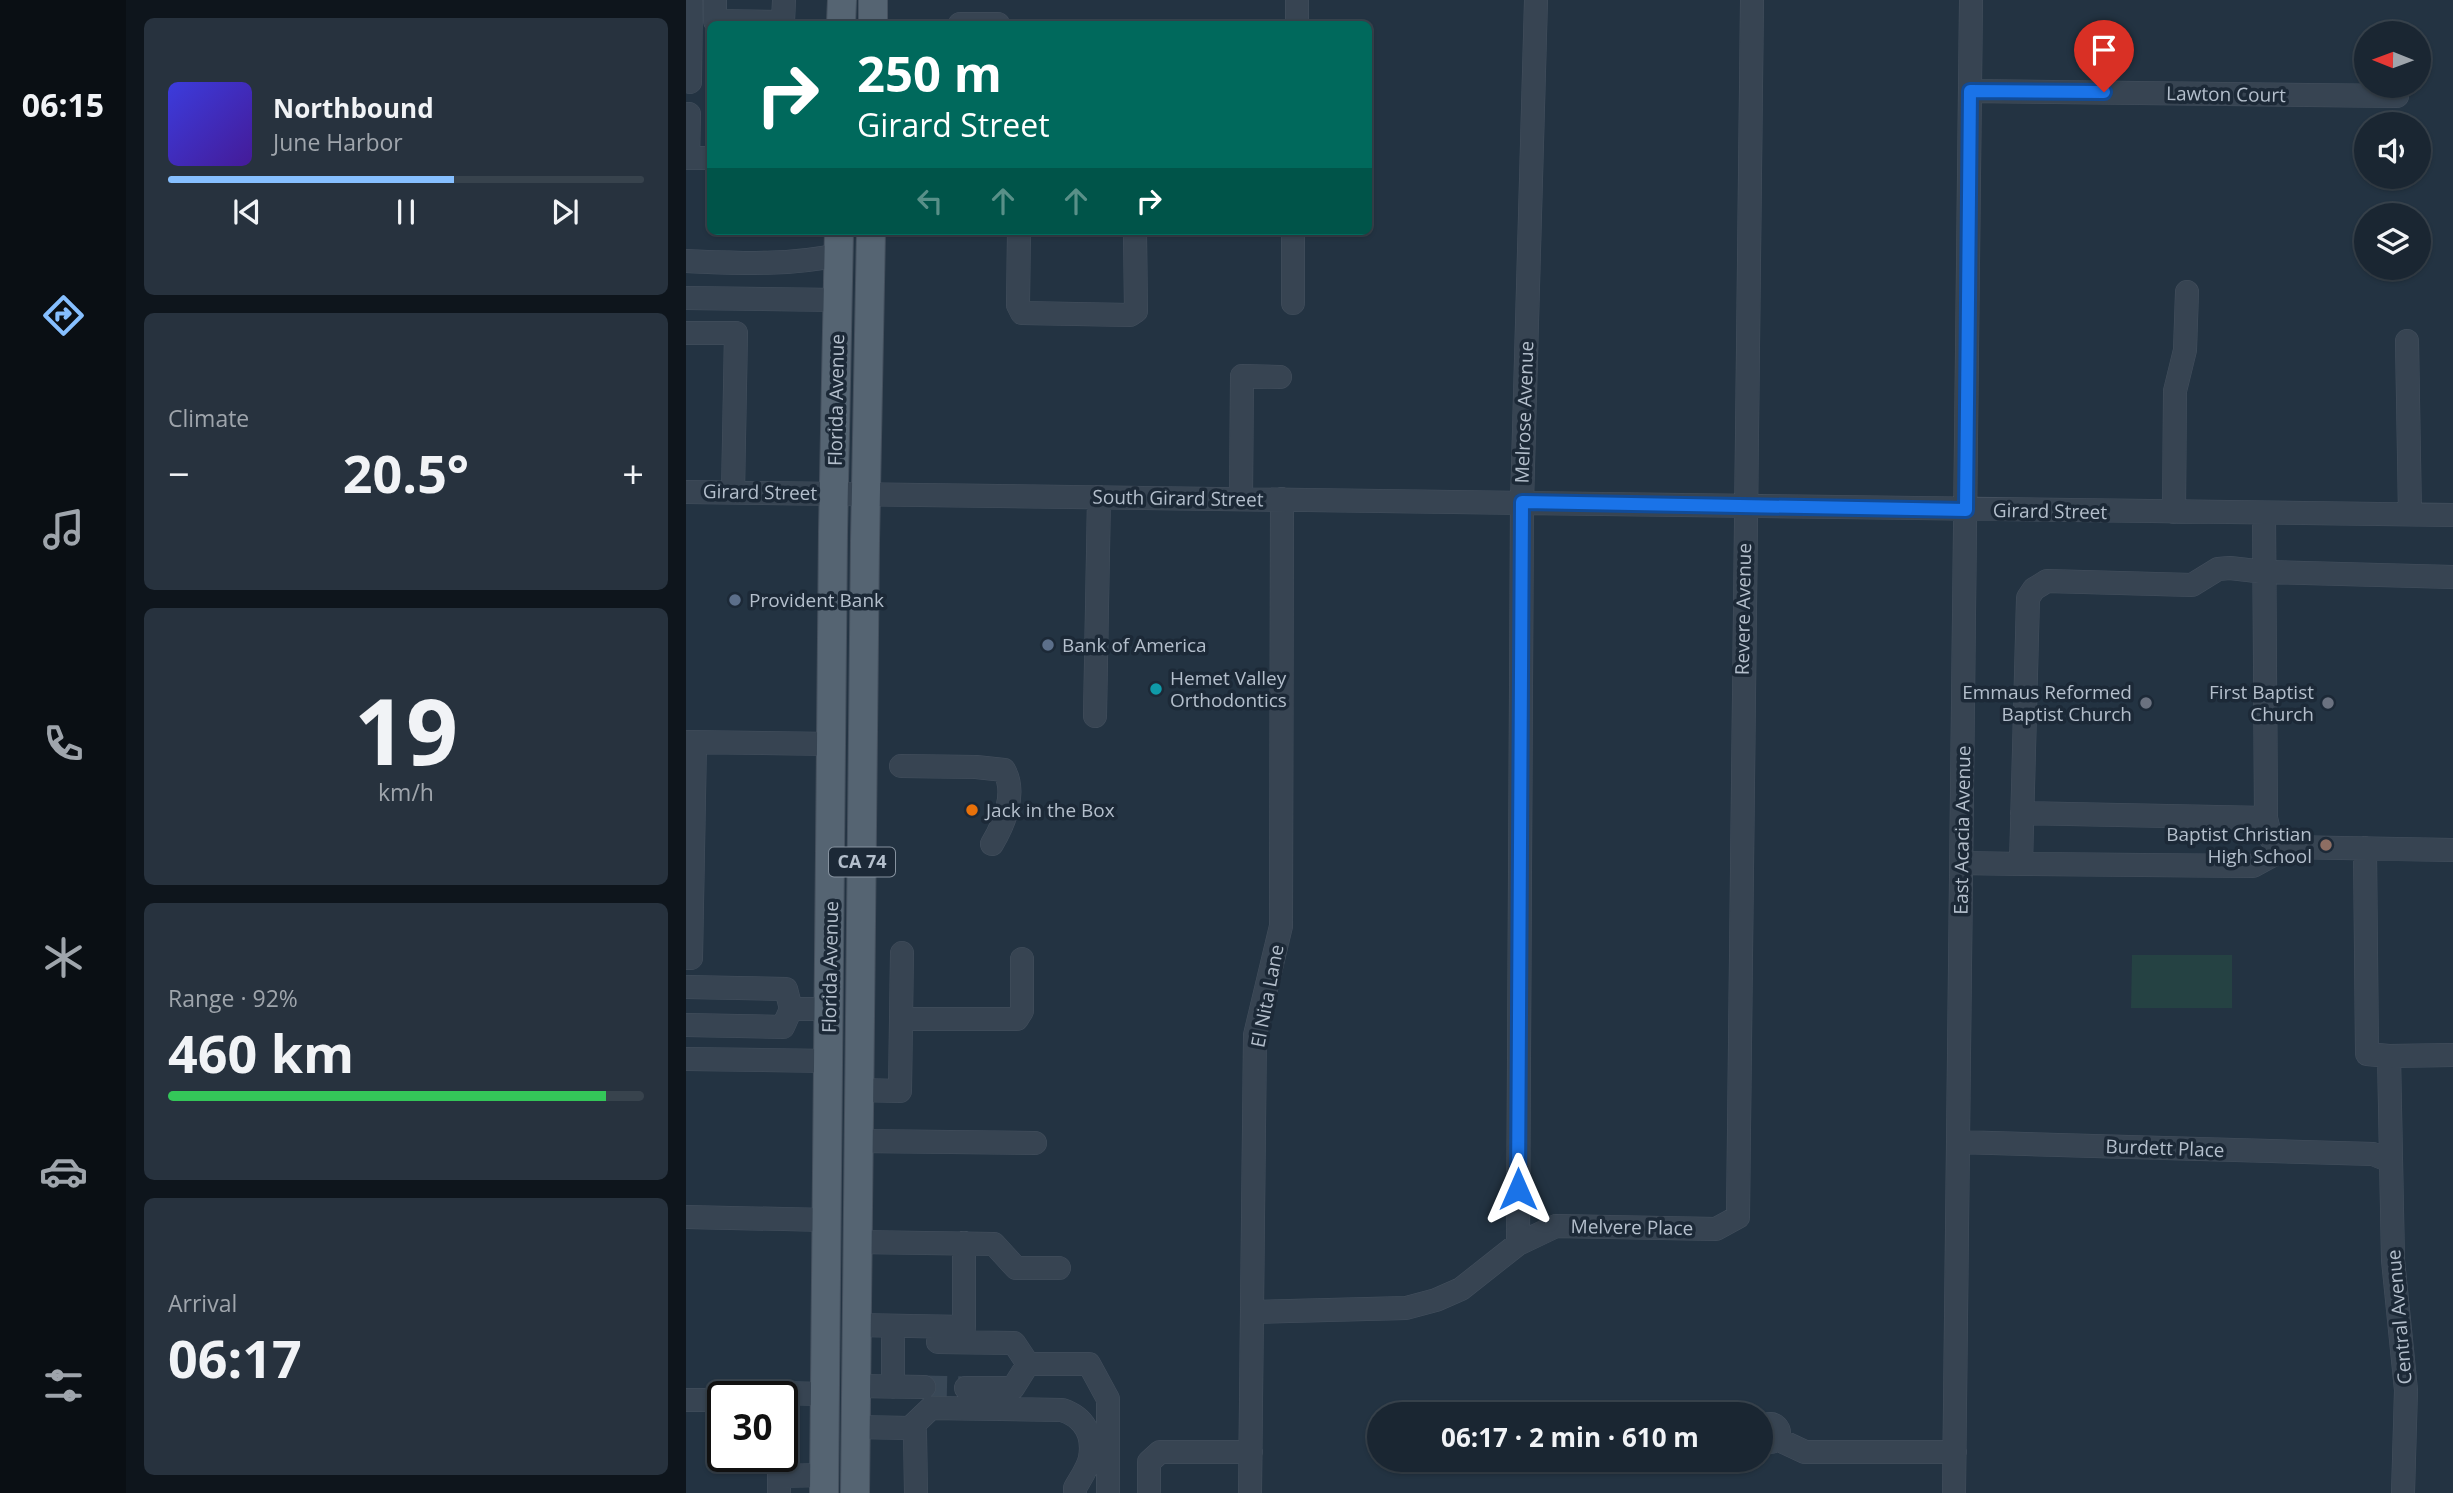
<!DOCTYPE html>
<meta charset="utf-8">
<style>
body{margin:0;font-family:"Open Sans",sans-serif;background:#27323e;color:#f1f3f6;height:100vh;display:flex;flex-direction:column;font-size:26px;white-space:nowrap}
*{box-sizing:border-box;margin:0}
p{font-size:23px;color:#9fa5ac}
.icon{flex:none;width:38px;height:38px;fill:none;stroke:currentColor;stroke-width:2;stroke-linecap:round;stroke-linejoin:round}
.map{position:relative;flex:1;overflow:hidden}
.side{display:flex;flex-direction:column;gap:18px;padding:18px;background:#0e151c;width:560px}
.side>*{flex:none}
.hud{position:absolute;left:21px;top:21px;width:665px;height:214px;border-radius:10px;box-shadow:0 2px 5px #0004,0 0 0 2px #38434d;background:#00695c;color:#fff;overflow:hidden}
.needle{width:46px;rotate:271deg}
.controls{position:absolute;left:1668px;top:21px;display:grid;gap:14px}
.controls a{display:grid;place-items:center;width:77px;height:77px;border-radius:50%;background:#1a2632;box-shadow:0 2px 5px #0004,0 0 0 2px #38434d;font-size:35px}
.speed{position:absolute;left:21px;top:1381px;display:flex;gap:14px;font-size:35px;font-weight:700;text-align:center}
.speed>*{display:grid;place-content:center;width:91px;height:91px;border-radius:50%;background:#1a2632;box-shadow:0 2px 5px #0004,0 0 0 2px #38434d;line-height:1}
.speed .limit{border:4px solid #111;border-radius:10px;background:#fff;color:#111}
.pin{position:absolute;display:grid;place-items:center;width:60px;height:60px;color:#fff;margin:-72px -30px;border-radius:50% 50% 50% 0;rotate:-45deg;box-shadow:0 0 7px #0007}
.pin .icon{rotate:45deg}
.me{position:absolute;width:77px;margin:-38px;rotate:0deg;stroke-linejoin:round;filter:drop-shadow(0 0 5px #0008)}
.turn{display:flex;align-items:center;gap:24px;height:147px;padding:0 35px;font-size:32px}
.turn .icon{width:91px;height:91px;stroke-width:2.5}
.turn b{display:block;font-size:49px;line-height:60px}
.lanes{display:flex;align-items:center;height:66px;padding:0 35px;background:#0003;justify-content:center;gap:35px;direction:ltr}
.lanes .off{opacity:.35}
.big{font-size:52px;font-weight:700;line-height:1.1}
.side .widget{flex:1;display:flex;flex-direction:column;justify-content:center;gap:10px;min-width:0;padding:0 24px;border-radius:10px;background:#27323e}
.side .dial{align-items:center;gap:0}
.dial b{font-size:91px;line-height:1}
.song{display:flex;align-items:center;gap:21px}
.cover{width:84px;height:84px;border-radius:10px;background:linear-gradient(135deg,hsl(240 70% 55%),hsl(260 70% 35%))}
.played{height:7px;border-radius:4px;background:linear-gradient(90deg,#86bfff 60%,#38434d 60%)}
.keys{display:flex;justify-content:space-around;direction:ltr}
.heat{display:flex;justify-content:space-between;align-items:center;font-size:38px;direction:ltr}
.charge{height:10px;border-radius:5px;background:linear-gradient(90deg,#34c759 92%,#38434d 0)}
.trip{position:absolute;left:681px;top:1402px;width:406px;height:70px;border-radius:35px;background:#1a2632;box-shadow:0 2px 5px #0004,0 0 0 2px #38434d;font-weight:700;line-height:70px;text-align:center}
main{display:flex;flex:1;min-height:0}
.dock{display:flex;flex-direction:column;width:126px;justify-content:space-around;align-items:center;background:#0a0f14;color:#9fa5ac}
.dock .icon{width:49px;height:49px}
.dock .selected{color:#86bfff}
.dock b{font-size:32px;color:#f1f3f6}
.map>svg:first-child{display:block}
.green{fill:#254243}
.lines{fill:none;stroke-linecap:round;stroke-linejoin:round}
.minor-tunnel{stroke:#394857;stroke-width:23;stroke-dasharray:23 11;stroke-linecap:butt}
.minor-casing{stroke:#44505e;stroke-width:24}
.major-casing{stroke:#44505e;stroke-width:30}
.minor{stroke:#374452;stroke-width:23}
.major{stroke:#556472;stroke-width:28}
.route-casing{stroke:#114b97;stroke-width:18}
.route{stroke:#1a73e8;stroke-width:12}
.service-dot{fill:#5c6f8a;stroke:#1c2937;stroke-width:2.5}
.culture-dot{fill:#0f9aa8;stroke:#1c2937;stroke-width:2.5}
.worship-dot{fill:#6b7280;stroke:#1c2937;stroke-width:2.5}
.food-dot{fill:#e8710a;stroke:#1c2937;stroke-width:2.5}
.education-dot{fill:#8d6e63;stroke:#1c2937;stroke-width:2.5}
.labels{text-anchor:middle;stroke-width:7;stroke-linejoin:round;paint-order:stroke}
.shield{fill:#1c2937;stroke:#86929f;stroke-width:2}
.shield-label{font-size:18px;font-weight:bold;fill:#b4bfcc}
.street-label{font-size:19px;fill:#b4bfcc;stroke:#1c2937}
.poi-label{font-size:19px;fill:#b4bfcc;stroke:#1c2937;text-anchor:start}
</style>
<main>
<nav class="dock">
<b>06:15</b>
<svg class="icon selected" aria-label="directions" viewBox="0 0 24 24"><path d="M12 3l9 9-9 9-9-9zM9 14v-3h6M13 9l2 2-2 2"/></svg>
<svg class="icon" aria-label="music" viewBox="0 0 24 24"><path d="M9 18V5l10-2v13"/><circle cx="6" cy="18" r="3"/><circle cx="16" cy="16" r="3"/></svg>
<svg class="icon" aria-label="phone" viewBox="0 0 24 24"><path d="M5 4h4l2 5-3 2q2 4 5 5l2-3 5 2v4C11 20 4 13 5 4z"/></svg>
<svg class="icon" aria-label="climate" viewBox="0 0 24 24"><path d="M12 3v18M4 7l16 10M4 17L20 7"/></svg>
<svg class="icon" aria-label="car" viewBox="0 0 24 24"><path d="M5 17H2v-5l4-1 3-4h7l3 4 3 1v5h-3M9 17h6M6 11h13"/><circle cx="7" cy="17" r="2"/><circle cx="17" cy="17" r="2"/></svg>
<svg class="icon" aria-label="filters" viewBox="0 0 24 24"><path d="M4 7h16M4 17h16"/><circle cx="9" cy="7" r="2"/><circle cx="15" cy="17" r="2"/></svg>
</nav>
<section class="side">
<div class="widget">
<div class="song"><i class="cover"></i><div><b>Northbound</b><p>June Harbor</p></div></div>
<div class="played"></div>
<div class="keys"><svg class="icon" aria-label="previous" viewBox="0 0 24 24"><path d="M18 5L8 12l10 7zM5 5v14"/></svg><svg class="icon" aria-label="pause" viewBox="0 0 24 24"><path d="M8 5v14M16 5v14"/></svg><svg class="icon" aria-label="next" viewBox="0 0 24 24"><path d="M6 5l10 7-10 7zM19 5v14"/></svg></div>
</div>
<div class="widget"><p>Climate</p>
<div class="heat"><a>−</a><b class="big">20.5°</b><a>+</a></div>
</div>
<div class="widget dial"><b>19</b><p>km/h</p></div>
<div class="widget"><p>Range · 92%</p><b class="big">460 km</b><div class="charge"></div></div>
<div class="widget"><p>Arrival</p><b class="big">06:17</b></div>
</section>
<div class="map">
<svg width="1767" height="1493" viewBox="0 0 1767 1493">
<rect width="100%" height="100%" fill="#233342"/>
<!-- green -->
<path class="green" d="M1446,955H1546V1008H1445Z"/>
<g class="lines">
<!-- minor-tunnel -->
<path class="minor-tunnel" d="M238,1387L280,1388"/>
<!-- minor casing -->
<g class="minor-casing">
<path id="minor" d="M29,0V21L97,22L98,0
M274,24H312
M611,24V0
M4,82L5,0
M1284,91L1711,96
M0,158H24
M2,158L3,114
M333,231L332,305L336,313L444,315L450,311L449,231
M607,231V303
M0,261C51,263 102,266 152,255
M0,298L152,300
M0,333H50L47,492
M1721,341L1724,514
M0,492L1767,515
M555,499L556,376L594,377
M1488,512L1489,391L1499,350L1501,292
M1578,513L1580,818L1585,839L1594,847L1767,850
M409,716L413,497
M0,742L146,744
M215,766L290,767L318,770C331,793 318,824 306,844
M1336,813L1580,818
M1594,847L1589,854L1567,866L1335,864L1342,598L1348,589L1361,581L1506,585L1532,569L1544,568L1579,572L1767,577
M1679,848L1681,1054L1703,1056L1707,1260L1720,1390L1717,1493
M1276,863L1335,864
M0,958H5L9,743
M0,987L100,989L105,1009
M215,1019L216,953
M0,1025L97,1027L105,1009H144
M1703,1056L1767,1055
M0,1059L143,1061
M173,1090L214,1091L215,1019H331L336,1011V959
M173,1141L349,1143
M1272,1142L1687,1154L1704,1161
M0,1217L141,1220
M171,1242L308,1244L330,1268H373
M832,1244L836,502L850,0
M567,1312L720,1308L750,1300L775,1289L832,1244L870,1226L1030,1229L1052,1217L1066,0
M171,1325L278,1327V1243
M252,1342L328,1343L342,1364
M342,1364H403L422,1399V1493
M170,1386L238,1387
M207,1387V1341
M280,1388H327L342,1364
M62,1396L89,1393L140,1394
M0,1400H37
M1075 1433a9 9 0 1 1 18 0a9 9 0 1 1-18 0Z
M169,1427L224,1428L229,1432L230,1493
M224,1428L245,1408L376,1410C398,1417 408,1435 404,1458C402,1468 394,1479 389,1488V1493
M1091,1439L1119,1452H1269
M93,1493V1476L138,1475
M463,1493V1462L474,1452H565
M564,1493L569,1035L595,926L596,499
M1268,1493L1285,0"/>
</g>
<!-- major casing -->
<g class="major-casing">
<path id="major" d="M155,24L156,0
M187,24V0
M138,1493L147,532L153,231
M169,1493L179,541L185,231"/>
</g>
<!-- minor -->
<use href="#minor" class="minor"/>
<!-- major -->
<use href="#major" class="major"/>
</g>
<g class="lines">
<!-- route casing -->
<g class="route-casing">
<path id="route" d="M832,1189L836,502L1280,510L1284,91L1418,92"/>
</g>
<!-- route -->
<use href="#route" class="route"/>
</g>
<!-- markers -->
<g class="service-dot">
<circle cx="49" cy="600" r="7"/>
<circle cx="362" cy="645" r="7"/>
</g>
<circle class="culture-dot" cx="470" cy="689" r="7"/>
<g class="worship-dot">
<circle cx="1460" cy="703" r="7"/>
<circle cx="1642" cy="703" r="7"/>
</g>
<circle class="food-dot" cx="286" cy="810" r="7"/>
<circle class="education-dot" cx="1640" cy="845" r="7"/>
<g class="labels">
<!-- shield labels -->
<rect class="shield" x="143" y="847.5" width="66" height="29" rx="5"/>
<g class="shield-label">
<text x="176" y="868">CA 74</text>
</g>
<!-- street labels -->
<g class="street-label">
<text transform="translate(1540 94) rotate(1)" y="7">Lawton Court</text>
<text transform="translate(150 400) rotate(-89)" y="7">Florida Avenue</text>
<text transform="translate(838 412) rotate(-88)" y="7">Melrose Avenue</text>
<text transform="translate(74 492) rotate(1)" y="7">Girard Street</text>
<text transform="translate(492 498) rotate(1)" y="7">South Girard Street</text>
<text transform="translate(1364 511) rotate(1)" y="7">Girard Street</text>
<text transform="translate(1057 609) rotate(-89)" y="7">Revere Avenue</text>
<text transform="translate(1276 830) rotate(-89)" y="7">East Acacia Avenue</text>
<text transform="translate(144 967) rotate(-89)" y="7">Florida Avenue</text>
<text transform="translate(581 996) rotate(-79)" y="7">El Nita Lane</text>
<text transform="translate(1479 1148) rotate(2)" y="7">Burdett Place</text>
<text transform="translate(946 1227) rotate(1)" y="7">Melvere Place</text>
<text transform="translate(1713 1317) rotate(-95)" y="7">Central Avenue</text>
</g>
<!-- poi labels -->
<g class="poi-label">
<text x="63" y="607">Provident Bank</text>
<text x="376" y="652">Bank of America</text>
<text x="484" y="685">Hemet Valley<tspan x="484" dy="22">Orthodontics</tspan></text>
<text x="1446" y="699" text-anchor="end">Emmaus Reformed<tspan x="1446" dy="22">Baptist Church</tspan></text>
<text x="1628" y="699" text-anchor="end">First Baptist<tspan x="1628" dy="22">Church</tspan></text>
<text x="300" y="817">Jack in the Box</text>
<text x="1626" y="841" text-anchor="end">Baptist Christian<tspan x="1626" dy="22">High School</tspan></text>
</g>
</g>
</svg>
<div class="controls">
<a><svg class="needle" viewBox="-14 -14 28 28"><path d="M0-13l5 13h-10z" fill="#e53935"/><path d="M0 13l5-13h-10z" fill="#9fa5ac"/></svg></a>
<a><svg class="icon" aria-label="sound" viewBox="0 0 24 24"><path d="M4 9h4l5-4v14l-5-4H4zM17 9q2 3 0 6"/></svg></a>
<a><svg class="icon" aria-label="layers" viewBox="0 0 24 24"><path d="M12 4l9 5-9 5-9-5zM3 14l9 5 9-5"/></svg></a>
</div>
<div class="speed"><div class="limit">30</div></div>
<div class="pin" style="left:1418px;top:92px;background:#d93025"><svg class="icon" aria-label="arrive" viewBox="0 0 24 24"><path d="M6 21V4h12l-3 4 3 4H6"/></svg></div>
<svg class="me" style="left:832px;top:1189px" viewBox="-20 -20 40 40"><path d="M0-17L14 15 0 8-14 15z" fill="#1a73e8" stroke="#fff" stroke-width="4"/></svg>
<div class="trip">06:17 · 2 min · 610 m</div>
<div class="hud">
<div class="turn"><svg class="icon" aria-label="right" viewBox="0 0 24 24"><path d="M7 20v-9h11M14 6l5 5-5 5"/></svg><div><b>250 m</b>Girard Street</div></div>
<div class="lanes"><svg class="icon off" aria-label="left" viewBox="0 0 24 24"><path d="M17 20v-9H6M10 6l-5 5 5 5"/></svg><svg class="icon off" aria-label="ahead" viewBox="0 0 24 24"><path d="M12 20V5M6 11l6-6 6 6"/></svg><svg class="icon off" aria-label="ahead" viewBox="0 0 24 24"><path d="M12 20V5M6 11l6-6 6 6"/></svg><svg class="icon" aria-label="right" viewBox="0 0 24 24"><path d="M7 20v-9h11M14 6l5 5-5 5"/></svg></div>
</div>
</div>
</main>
